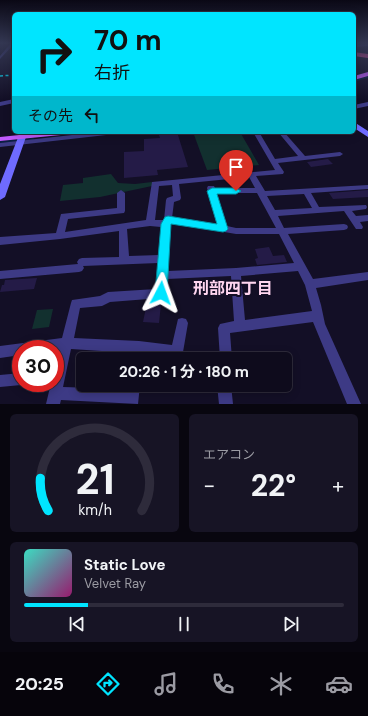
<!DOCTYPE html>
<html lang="ja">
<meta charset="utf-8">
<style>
body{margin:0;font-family:"DM Sans","Noto Sans JP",sans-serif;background:#171425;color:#f1f3f6;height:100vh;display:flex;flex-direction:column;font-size:15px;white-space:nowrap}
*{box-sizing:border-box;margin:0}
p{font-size:13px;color:#9b9ba3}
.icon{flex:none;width:22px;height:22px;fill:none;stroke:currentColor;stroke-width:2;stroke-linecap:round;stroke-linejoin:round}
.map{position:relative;height:404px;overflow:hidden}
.details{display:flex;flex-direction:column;gap:10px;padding:10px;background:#08060f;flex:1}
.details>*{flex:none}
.top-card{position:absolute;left:12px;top:12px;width:344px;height:122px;border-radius:6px;box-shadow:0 2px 10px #0003,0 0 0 1px #2e2b3b;background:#00e5ff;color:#111;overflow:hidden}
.speed{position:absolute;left:12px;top:340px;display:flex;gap:8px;font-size:20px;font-weight:700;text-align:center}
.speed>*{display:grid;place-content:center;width:52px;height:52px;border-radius:50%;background:#0e0b1c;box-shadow:0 2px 10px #0003,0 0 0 1px #2e2b3b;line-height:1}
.speed .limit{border:6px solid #d22;background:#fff;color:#111}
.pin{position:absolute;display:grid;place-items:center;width:34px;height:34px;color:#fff;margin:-41px -17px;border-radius:50% 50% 50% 0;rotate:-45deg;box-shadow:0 0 4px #0007}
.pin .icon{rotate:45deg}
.me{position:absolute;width:44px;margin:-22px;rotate:4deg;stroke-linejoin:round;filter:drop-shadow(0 0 3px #0008)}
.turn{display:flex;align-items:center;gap:14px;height:84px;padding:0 16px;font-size:18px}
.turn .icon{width:52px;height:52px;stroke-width:2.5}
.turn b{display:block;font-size:28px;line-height:34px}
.then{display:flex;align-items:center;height:38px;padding:0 16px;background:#0003;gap:8px;font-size:15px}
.big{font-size:30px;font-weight:700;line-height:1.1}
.details .card{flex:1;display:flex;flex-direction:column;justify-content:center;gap:6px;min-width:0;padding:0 14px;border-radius:6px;background:#171425}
.details .dial{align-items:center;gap:0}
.dial svg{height:104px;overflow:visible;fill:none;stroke:#2e2b3b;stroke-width:7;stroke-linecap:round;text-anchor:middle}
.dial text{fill:#f1f3f6;stroke:none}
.song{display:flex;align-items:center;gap:12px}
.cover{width:48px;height:48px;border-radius:6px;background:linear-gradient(135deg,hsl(170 70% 55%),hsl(320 70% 35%))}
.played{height:4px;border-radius:2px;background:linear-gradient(90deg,#00e5ff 20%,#2e2b3b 20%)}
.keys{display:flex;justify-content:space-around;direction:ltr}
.heat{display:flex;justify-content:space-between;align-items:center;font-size:22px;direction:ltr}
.details .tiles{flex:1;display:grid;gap:10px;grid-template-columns:1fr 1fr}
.card:last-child{grid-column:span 2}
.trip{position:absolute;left:76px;top:352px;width:216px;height:40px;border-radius:6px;background:#0e0b1c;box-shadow:0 2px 10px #0003,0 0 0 1px #2e2b3b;font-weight:700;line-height:40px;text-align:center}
.menu{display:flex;height:64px;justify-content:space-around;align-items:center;background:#06040b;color:#9b9ba3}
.menu .icon{width:28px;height:28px}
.menu .current{color:#00e5ff}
.menu b{font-size:18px;color:#f1f3f6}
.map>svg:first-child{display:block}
.green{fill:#12302f}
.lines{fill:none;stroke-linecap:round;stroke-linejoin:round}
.stream-far1{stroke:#0a1f44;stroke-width:1.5}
.stream{stroke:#0a1f44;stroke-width:2}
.building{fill:#241b47}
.street{fill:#3d3a85;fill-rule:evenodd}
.secondary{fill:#6f6bff;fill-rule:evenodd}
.primary{fill:#c25bff;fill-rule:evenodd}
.highway{fill:#ff4fa3;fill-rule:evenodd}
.rail{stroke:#00e5ff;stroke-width:1.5;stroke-dasharray:3 2.5;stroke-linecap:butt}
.route{fill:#00e5ff;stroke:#0095a6}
.labels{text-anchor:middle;stroke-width:4;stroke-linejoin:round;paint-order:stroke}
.near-neighbourhood-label{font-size:16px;font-weight:bold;fill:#ffd6f0;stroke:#130f26}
</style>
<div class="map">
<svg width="368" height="404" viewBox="0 0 368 404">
<rect width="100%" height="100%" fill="#130f26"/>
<!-- green -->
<path class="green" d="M193,132H240L259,165L207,170Z
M111,174L118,183L135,184L152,182V186L100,197L60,201L63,185L83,183V178Z
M53,309L49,327L32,329L37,310Z"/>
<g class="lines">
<!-- stream-far1 -->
<path class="stream-far1" d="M354,81L368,77"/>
<!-- stream -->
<path class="stream" d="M0,142L33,139"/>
</g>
<!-- building -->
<path class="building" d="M158,132H177L188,167L157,170L158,175L124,178V152L144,151V139L160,138Z
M328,159L333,164L311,167L307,162Z
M368,190V197L333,199L329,193Z
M269,247L273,256L284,255L287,262L257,265L255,259L258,258L255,249Z
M37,278L34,289L0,292L2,285H4L5,280Z
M147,303L161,304L159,323L143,322Z"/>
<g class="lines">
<!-- street -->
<path class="street" d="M11,43L14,44L0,59V56Z
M368,44V46L354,47V45Z
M14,99V103L0,106V102Z
M368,102V106L354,109V105Z
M99,132H118L115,134L0,147V143Z
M253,132H259L275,159L298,156L278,132H284L305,156L340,152L343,154L340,156L278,163L284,172L283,174L256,176L265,191L368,185V189L311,193L319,207L366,205L367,207L366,209L352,211L356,216L368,215V221L360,222L363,227L362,229H356L344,211L278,216L284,228L344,224L347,225L348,227L347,229L344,230L288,234L313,279L368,272V280L316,288L321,305L325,324L361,404H347L313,322L230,333L232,359H220L218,328L220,324L234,321L231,276L167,279L166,293L165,296L161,298L110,302L102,306L80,308L74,338L139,341L172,345L178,319L182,318L186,319L188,323L183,352L181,356L177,358L144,354L143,359H131L132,353L71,349L63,387L126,389V385H140L138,404L61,400L60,404H46L51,383H55V368L59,350L21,349V355L0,358V346L62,338L71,303L72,300L100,296L108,292L156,289L158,263L83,266L84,268L82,271L79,272L0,279V271L78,264L77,262L79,259L82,258L119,257V231L60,239L0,245V237L56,233L61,214L117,208V193L121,190L125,193V211L124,213L68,219L65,232L146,220L152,182L275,170ZM249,177L255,188H215L214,186H208L207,188L217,225L172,218L174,202L180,200L181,198L179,184ZM172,185L173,196L167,198L166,200L164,220H155L159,186ZM216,193H257L276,228H236L227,226ZM304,194L312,208L275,210L267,196ZM171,223L236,234H279L294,263L236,268L168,271ZM150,226L161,227L159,255L129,256L127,229ZM298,271L305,285L312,311L245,320L241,276Z
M311,132H317V133L314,135L312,134Z
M21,373V383L26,384L21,385L0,387V375Z
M217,385H231L233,404H219Z"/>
<!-- secondary -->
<path class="secondary" d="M354,122L368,131V137L354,128Z
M19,135H22L26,137L5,197L0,200V184Z"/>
<!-- primary -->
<path class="primary" d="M368,72V76L354,80V76Z
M48,132H75L71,134L0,141V137Z"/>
<!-- highway -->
<path class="highway" d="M354,52L368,54V58L354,56Z"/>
<!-- rail -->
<path class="rail" d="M354,44L359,43
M0,76L14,75"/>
</g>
<!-- sky -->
<linearGradient id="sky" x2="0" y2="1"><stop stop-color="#0a0815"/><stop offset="0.43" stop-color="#333752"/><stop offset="1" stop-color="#333752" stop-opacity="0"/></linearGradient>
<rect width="368" height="100" fill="url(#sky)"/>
<!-- route -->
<path class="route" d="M212,188H236L241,191L236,194H217L228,229L226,231L223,232L171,224L167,293L165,297L161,298L157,297L155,293L161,224L165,217L168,216L217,224L207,191Z"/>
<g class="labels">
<!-- near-neighbourhood labels -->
<g class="near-neighbourhood-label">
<text x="233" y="294">刑部四丁目</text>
</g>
</g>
</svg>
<div class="speed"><div class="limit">30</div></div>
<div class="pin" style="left:236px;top:191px;background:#d93025"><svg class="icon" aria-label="arrive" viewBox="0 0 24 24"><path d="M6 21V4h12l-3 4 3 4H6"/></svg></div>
<svg class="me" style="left:161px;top:293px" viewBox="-20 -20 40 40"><path d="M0-17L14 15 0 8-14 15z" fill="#00e5ff" stroke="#fff" stroke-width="4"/></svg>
<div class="trip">20:26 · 1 分 · 180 m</div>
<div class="top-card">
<div class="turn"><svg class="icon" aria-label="right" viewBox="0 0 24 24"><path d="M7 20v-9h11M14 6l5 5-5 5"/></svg><div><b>70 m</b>右折</div></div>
<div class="then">その先<svg class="icon" aria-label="left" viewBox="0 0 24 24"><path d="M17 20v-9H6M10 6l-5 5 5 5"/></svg></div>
</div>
</div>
<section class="details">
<div class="tiles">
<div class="card dial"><svg viewBox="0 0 100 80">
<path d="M14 69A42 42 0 1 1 86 69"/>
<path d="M14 69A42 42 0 0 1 8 44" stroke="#00e5ff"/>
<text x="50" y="56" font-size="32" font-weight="700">21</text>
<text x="50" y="72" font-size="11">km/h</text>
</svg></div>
<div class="card"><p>エアコン</p>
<div class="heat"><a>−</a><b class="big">22°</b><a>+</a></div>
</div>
<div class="card">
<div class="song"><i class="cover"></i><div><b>Static Love</b><p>Velvet Ray</p></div></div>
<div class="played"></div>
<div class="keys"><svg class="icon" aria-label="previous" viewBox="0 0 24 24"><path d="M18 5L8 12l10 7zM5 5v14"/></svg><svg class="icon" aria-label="pause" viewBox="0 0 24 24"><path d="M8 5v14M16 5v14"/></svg><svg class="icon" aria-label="next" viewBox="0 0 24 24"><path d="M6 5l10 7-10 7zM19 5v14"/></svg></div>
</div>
</div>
</section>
<nav class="menu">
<b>20:25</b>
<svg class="icon current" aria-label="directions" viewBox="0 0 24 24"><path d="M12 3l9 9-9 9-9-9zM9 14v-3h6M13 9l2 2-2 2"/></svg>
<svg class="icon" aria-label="music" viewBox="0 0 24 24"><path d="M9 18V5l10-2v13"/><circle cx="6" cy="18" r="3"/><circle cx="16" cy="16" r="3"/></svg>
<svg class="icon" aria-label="phone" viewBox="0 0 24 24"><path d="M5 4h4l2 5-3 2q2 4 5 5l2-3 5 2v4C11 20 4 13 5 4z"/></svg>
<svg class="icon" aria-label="climate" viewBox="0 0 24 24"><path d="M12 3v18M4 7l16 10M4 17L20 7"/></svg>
<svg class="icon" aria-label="car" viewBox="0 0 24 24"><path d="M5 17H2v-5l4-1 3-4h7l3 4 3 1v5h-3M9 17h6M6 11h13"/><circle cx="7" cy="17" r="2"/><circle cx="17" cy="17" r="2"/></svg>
</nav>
